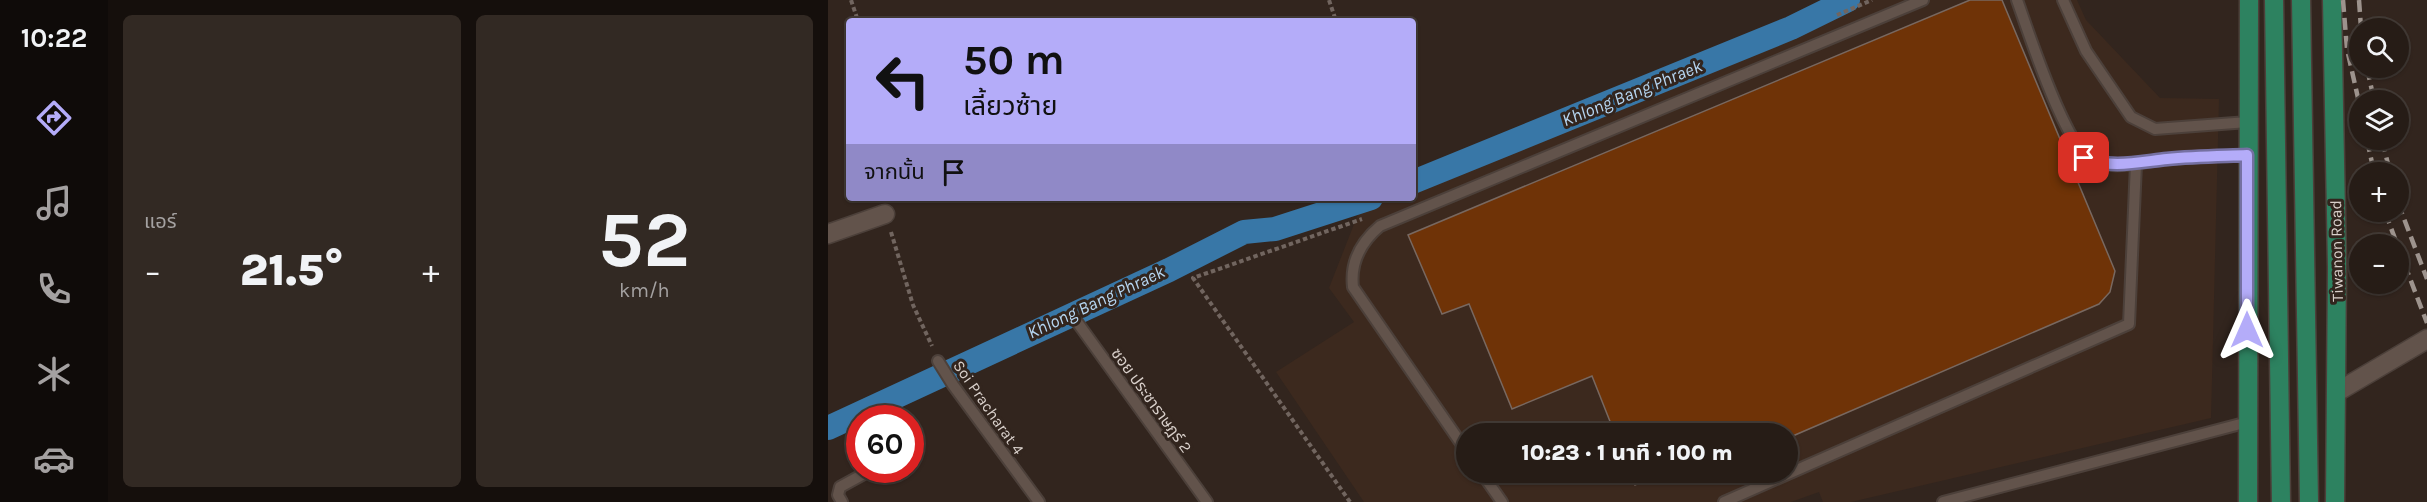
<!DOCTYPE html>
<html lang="th">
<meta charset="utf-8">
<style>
body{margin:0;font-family:Karla,"Noto Sans Thai",sans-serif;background:#322923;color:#f1f3f6;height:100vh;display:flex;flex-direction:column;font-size:22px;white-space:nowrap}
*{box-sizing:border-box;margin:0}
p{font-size:20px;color:#a4a1a1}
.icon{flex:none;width:33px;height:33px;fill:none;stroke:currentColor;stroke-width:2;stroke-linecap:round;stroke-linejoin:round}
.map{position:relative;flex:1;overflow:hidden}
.sheet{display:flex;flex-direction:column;gap:15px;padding:15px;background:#150f0c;width:720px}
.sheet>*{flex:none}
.top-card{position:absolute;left:18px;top:18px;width:570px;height:183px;border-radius:6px;box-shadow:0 2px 4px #0004,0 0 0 2px #423a35;background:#b4acf9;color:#111;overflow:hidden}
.controls{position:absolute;left:1521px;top:18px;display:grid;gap:12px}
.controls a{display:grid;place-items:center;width:60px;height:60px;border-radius:50%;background:#261c16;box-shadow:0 2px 4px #0004,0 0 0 2px #423a35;font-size:30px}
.speed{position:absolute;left:18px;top:405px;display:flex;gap:12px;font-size:30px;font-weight:700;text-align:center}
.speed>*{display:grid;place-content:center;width:78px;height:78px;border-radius:50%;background:#261c16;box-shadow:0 2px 4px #0004,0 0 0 2px #423a35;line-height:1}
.speed .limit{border:9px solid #d22;background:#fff;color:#111}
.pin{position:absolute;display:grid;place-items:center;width:51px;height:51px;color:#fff;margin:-26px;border-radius:12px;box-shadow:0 3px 9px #0006}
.me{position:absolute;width:66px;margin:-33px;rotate:0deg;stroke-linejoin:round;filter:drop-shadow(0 0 4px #0008)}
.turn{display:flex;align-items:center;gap:21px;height:126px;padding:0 18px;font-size:27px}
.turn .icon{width:78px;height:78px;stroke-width:2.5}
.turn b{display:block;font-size:42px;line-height:51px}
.then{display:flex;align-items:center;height:57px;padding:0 18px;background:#0003;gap:12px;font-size:22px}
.big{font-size:45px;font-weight:800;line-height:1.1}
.sheet .widget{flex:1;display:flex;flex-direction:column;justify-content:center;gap:9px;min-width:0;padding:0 21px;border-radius:9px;background:#322923}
.sheet .dial{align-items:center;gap:0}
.dial b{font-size:78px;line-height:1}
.heat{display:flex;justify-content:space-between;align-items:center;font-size:33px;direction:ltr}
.sheet .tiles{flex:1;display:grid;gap:15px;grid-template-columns:repeat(2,1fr)}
.trip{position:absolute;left:628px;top:423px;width:342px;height:60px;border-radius:30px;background:#261c16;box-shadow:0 2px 4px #0004,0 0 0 2px #423a35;font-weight:800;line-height:60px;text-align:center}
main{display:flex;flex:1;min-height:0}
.menu{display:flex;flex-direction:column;width:108px;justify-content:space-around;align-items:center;background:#0f0b09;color:#a4a1a1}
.menu .icon{width:42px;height:42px}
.menu .current{color:#b4acf9}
.menu b{font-size:27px;color:#f1f3f6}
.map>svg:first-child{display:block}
.built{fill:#3c291e;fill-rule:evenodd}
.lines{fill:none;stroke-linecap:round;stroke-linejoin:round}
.canal{stroke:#3877a7;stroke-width:24}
.building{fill:#6f3307;stroke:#786860;stroke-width:1.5}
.lane-casing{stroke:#4c403a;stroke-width:14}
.street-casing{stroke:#4c403a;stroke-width:21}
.primary-casing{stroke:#4c403a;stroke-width:21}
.path{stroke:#71655f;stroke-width:4;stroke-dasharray:4.5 3;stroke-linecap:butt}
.lane{stroke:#62534b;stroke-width:10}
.street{stroke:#62534b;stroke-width:18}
.primary{stroke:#2d8260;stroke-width:18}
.rail{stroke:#9d938d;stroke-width:4.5;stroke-dasharray:12 6;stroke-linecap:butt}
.route-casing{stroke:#7570a2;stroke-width:15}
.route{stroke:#b4acf9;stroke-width:10}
.labels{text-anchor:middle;stroke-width:6;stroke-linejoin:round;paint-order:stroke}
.street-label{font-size:16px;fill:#d9d0cb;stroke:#32251e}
.water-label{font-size:18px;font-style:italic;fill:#b6d6f2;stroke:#32251e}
</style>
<main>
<nav class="menu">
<b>10:22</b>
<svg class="icon current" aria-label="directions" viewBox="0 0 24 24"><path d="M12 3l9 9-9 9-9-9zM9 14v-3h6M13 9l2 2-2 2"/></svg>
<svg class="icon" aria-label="music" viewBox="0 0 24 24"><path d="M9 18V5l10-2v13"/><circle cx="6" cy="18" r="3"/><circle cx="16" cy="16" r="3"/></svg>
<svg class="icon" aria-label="phone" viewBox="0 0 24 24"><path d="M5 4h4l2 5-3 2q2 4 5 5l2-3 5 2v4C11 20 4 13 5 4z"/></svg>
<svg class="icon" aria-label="climate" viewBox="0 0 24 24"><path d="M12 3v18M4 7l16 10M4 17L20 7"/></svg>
<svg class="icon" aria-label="car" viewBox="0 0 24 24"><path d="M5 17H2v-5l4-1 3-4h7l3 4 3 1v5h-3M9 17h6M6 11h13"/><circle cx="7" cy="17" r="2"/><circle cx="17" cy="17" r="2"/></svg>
</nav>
<section class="sheet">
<div class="tiles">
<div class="widget"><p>แอร์</p>
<div class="heat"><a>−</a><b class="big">21.5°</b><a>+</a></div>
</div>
<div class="widget dial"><b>52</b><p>km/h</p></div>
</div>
</section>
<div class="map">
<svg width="1599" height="502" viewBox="0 0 1599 502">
<rect width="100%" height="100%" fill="#32251e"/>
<!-- built -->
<path class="built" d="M1023,0H1249L1258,20L1332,98L1391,99L1383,418L1023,502H995L991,492L963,502H536L448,372L526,322L501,288L530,214L559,198H585V183L625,160ZM639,434H960V472H639Z"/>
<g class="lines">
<!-- canal -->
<path class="canal" d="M585,182L963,28L1020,0
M0,428L341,270L416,232L447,229L543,198"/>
</g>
<!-- building -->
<path class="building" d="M1142,0H1174L1287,271L1282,292L1271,304L960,438V434H787L764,376L684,409L641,304L614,314L580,235Z
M802,472H837L807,485Z"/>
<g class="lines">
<!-- lane casing -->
<g class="lane-casing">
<path id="lane" d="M1189,0C1200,30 1239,155 1268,163C1291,169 1318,161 1341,159C1367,157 1393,156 1419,155
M1235,0L1258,51L1303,117L1327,129L1420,122
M244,315L379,502
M110,361L125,385L211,502
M639,452L525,287C522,261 533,242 552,226L1095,0
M653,472L674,502
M14,502L10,495L12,487L43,470
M896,502L1301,324L1308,164
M1115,502L1420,422"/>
</g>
<!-- street casing -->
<g class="street-casing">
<path id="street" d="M0,234L57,214
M1509,392L1599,339"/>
</g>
<!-- primary casing -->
<g class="primary-casing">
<path id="primary" d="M1446,0L1453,502
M1473,0L1481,502
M1504,0L1509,267L1507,502
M1420,502L1421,0"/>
</g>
<!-- path -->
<path class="path" d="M23,0L30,21
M501,0L508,21
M1009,15L1044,0
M63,232L85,305L104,346
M522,502L365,278L534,219"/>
<!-- lane -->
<use href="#lane" class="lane"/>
<!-- street -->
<use href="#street" class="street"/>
<!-- primary -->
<use href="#primary" class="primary"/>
<!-- rail -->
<path class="rail" d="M1515,0L1519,49L1532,107
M1531,0L1533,28
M1539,68L1546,100
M1539,140L1546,172
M1554,140L1562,172
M1570,203L1599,279
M1557,212L1569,244
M1570,247L1599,323"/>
</g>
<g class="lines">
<!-- route casing -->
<g class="route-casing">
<path id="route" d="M1256,158C1283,169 1311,162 1339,159C1366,156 1393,156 1419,155V330"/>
</g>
<!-- route -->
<use href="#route" class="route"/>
</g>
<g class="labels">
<!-- street labels -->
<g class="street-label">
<text transform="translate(1508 251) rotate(-91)" y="6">Tiwanon Road</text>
<text transform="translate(324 400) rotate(54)" y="6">ซอย ประชาราษฎร์ 2</text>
<text transform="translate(161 407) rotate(55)" y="6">Soi Pracharat 4</text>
</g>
<!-- water labels -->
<g class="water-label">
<text transform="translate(804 93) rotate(-22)" y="6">Khlong Bang Phraek</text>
<text transform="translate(268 302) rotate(-25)" y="6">Khlong Bang Phraek</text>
</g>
</g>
</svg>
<div class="controls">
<a><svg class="icon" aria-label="search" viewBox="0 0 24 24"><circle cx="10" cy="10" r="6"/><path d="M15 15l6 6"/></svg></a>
<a><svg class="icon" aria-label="layers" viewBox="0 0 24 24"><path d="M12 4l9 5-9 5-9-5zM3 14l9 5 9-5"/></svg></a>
<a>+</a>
<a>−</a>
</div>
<div class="speed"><div class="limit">60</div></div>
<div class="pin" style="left:1256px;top:158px;background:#d93025"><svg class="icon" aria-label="arrive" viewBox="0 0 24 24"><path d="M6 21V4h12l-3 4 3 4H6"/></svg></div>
<svg class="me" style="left:1419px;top:330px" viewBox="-20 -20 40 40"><path d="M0-17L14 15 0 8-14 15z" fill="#b4acf9" stroke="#fff" stroke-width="4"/></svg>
<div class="trip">10:23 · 1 นาที · 100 m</div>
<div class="top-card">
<div class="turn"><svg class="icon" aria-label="left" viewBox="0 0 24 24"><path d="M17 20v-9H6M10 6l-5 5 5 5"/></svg><div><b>50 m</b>เลี้ยวซ้าย</div></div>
<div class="then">จากนั้น<svg class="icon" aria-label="arrive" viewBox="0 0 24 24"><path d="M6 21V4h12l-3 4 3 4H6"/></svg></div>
</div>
</div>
</main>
